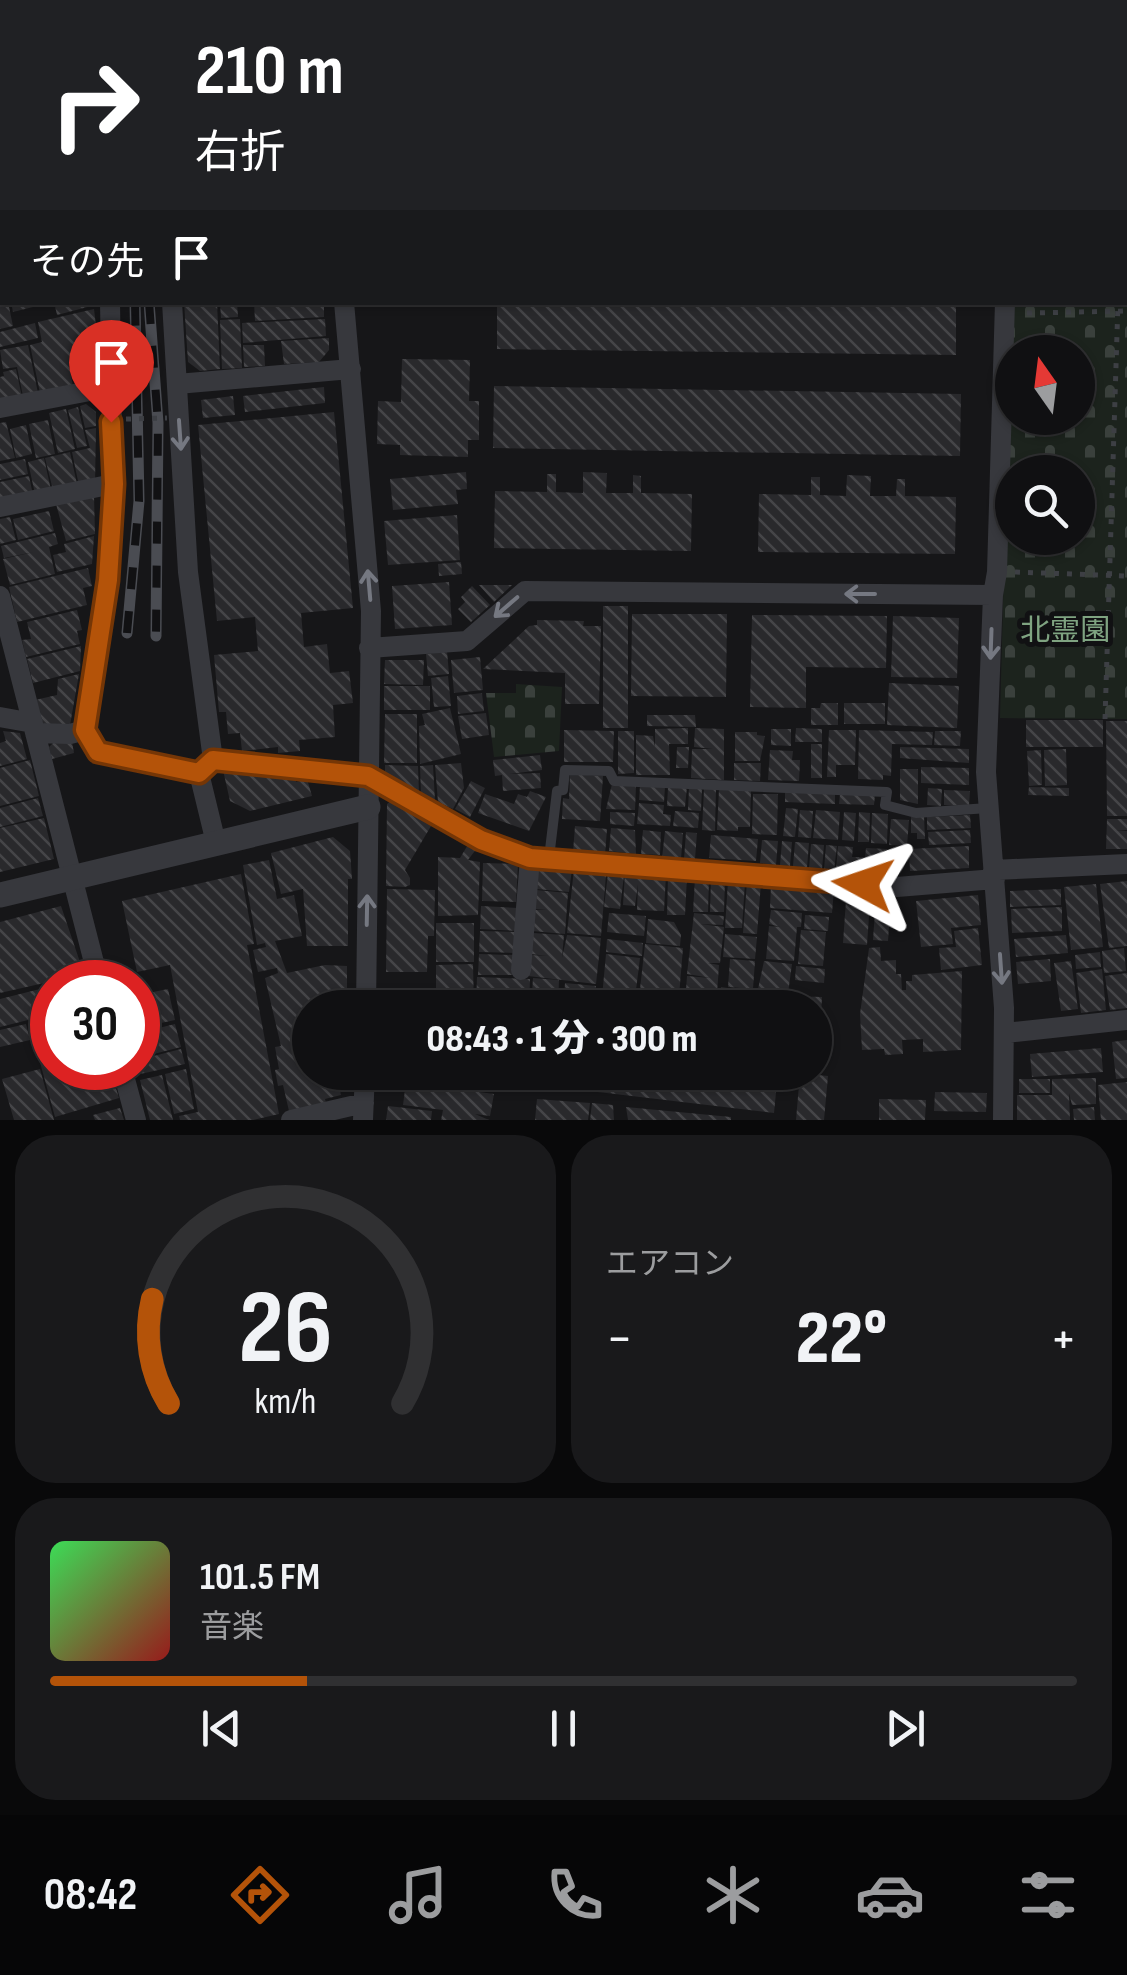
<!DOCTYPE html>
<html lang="ja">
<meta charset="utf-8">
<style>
body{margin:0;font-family:"Sofia Sans Condensed","Noto Sans JP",sans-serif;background:#19191b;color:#f1f3f6;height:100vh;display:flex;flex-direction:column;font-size:38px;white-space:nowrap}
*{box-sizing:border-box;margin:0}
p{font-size:32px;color:#9c9d9f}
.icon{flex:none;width:55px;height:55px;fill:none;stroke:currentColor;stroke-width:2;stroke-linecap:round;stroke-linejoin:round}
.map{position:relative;height:1120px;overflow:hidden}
.sheet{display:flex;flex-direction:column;gap:15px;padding:15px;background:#09090a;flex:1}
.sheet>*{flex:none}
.top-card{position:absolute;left:0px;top:0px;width:1128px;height:305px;box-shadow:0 2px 8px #0004,0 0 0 2px #303032;background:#202124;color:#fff;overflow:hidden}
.needle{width:65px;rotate:346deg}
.controls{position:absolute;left:995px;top:335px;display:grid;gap:20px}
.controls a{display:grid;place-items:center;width:100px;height:100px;border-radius:50%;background:#101012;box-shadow:0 2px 8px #0004,0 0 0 2px #303032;font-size:50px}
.speed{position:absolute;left:30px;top:960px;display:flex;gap:20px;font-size:50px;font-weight:700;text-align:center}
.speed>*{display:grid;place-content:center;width:130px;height:130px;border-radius:50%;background:#101012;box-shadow:0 2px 8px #0004,0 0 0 2px #303032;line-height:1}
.speed .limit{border:15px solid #d22;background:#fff;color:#111}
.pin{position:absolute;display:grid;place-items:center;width:85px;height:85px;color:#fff;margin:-102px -42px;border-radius:50% 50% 50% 0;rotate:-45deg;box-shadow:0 0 10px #0007}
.pin .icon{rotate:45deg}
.me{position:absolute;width:110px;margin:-55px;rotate:275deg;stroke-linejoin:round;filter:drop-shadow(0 0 8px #0008)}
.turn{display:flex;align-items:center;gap:35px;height:210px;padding:0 30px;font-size:45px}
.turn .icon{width:130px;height:130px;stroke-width:2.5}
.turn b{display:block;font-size:70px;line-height:85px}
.then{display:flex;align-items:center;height:95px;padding:0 30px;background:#0003;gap:20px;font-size:38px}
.big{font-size:75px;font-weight:800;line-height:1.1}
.sheet .card{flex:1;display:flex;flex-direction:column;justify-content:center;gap:15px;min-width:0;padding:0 35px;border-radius:40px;background:#19191b}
.sheet .dial{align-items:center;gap:0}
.dial svg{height:260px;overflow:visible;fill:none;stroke:#303032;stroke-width:7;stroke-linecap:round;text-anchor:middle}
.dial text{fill:#f1f3f6;stroke:none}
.song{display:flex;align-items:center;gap:30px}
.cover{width:120px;height:120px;border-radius:15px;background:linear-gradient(135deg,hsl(130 70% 55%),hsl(0 70% 35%))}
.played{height:10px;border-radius:5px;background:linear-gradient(90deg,#b45309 25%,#303032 25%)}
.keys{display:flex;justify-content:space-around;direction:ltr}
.heat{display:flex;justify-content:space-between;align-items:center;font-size:55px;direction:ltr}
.sheet .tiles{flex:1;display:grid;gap:15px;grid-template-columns:1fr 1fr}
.card:last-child{grid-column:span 2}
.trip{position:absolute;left:292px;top:990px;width:540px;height:100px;border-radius:50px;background:#101012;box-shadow:0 2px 8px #0004,0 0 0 2px #303032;font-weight:800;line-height:100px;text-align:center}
.tabs{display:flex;height:160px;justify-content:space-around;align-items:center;background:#060607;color:#9c9d9f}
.tabs .icon{width:70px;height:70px}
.tabs .current{color:#b45309}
.tabs b{font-size:45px;color:#f1f3f6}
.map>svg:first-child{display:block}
.cemetery{fill:url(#cemetery-stones);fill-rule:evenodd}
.building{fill:url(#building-back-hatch)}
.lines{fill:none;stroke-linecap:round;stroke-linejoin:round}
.path{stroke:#3d3f44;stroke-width:5;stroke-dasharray:5 8;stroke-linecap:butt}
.service{stroke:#37383d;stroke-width:10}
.minor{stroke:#37383d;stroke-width:20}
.tertiary{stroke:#37383d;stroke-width:25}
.rail-casing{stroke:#4a4c52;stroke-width:11}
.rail{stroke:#111113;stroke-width:8;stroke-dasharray:22;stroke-linecap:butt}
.path-bridge{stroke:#3d3f44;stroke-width:5;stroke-dasharray:5 8;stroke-linecap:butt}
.oneway{stroke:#757881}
.route-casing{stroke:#753606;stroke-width:25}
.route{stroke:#b45309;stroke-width:18}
.labels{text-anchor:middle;stroke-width:10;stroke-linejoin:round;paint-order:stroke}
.park-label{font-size:30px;fill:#7fa381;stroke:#111113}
</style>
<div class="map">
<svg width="1127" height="1120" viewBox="0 0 1127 1120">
<defs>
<pattern id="cemetery-stones" width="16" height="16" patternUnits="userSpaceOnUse" patternTransform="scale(2.5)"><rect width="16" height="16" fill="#1c231d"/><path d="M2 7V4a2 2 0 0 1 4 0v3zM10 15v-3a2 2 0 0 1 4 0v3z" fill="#3a403c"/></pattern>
<pattern id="building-back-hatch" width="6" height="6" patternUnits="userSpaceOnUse" patternTransform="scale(2.5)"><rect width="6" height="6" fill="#29292c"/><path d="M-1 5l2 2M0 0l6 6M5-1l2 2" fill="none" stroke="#454548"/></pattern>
</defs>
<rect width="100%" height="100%" fill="#161618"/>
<!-- cemetery -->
<path class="cemetery" d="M1020,0H1127V719L1000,718L1011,303L1125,302V2ZM1012,352H1078V418H1012ZM1012,472H1078V538H1012Z
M516,684L562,687L559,751L494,757L486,693H516Z"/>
<!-- building -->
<path class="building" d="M0,302H8L13,326L0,329Z
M11,302H44L45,304L13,312Z
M54,302H99V304L57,315Z
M184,302H217L220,369L200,371L188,362Z
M220,302H237L238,317L221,318Z
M254,302H324V317L255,321Z
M497,302H956V355L497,349Z
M94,309L100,359L69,366L73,386L40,393L30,345L42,342L38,322Z
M240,319L242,368L222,369L220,320Z
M325,319L326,336L243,343L242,323Z
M35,323L38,338L0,347V332Z
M329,338V350L319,362L284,364L281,341Z
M28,345L38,393L23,396L17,367L3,369L0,350Z
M243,345H264L265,366L244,367Z
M402,359L470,360L469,401H479V440H468V457L400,455V445L377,444L378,401L401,402Z
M16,369L22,397L0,401V377L4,376L3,372Z
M494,386L961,394L960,456L493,448Z
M324,387L325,403L245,412L243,396Z
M233,396L235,415L203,418L201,400Z
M86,404L96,412V426L85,428L80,406Z
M78,407L87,446L77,448L68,410Z
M66,409L75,449L58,453L49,413Z
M334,412L353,608L301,613L304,647L327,644L330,673L349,671L353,703L333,705L335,737L299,740L300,751L278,753V747L242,751L240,733L228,734L226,712H219L214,655L258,651L255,617L217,621L198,425Z
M48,420L55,454L36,458L29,424Z
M6,422L15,458L0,461V423Z
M26,425L32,454L16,458L10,429Z
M96,428L95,484L79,486L72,452L90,448L85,430Z
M70,452L77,484L53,490L45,458Z
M44,458L51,490L35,494L28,462Z
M25,459L28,474L0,480V464Z
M466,472L467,489L456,490L458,504L393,510L390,479Z
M583,472L607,473L606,493H633V475L641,476V493L692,494L691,551L494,548L495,491L547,492V474H556V492L583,493Z
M847,475L871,476L870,496H896L897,479H905V496L956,497L955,554L758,552L759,494L811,495V477H820V495L846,496Z
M29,476L33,495L0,502V482Z
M94,496L95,534L66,541L56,504Z
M49,511L54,531L18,540L13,519Z
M457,515L460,560L388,565L384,521Z
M10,517L16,540L0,544V519Z
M55,533L58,544L49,547L55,574L10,585L3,559L34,552L4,558L1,546Z
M94,536L92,564L57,572L53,555L66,552L64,544Z
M461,562L462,574L439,576L438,564Z
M88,568L92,586L83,588L87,605L17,622L9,587Z
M449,582L452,625L395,629L392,586Z
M479,585H512L494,602Z
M472,586L490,605L471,622L458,609L465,602L461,597Z
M603,606H628V728H603Z
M77,610L82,630L77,631L80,644L26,657L22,640L31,639L27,622Z
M632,614H727L726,697L631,696Z
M752,615L887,616L886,668L806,667V708L750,707Z
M893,616L959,618L957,678L891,677Z
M537,620L584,621L583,626H601L599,704H565V673L483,669L529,626L537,625Z
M81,646L80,671L33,683L27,659Z
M447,651L449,674L428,676L426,654Z
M480,657L483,690L454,693L451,660Z
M385,660H424L423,685L384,684Z
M79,674L70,725L46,731L35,700L57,695L58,679Z
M448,676L451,706L434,707L431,678Z
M889,683L959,686L957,728L887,725Z
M384,686H430V710H384Z
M482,693L484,711L458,714L457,696Z
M821,703H838V725H811V708H820Z
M844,703H885V724H844Z
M450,708L461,754L420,764L419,726L425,725L422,714Z
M486,713L489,735L462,739L458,716Z
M385,714H417V763H384Z
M647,715H695L696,727L647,726Z
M1026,720H1103V747H1026Z
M1106,721H1127V816H1107Z
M688,728V744H669L670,775H636V735L653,736L655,747V729Z
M695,728L724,729V780L691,778L692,749H713L694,747Z
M796,728L822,729V742H795Z
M771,729H791V746L771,745Z
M564,730L614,731L613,762H564Z
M829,730H856L855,765H836V777H827Z
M859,730L933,732L932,745L892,744L891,776L883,775V780L858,779Z
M3,731L20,733L27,759L0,766V743L6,741Z
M618,731H634V773L618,774Z
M935,731H961L960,746L934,745Z
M735,732H757V735L765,736L760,761H735Z
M54,742H72L74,753L52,759L49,747Z
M811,744H822V778H811Z
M677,747H689L688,768H676Z
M900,747L969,749V763L900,758Z
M1066,749L1067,785L1045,786L1044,750Z
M770,750L793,751L792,760H800L799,781L768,780Z
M1041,750L1042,785L1029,786L1027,751Z
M540,755L542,770L509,774L540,773L541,788L503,791L502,775L495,776L493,760Z
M30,760L39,796L0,806V768Z
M461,763L464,788L453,809L438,802L435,765Z
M734,763H761L760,781L734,780Z
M385,765L418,766L419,793L385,775Z
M433,765L435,801L421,794L420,766Z
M921,767L969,768V785L921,783Z
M900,769H918V804L900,800Z
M223,770L259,773L260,777L275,774L285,780L295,778L296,782L307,779L312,796L250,811L230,801Z
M570,774L603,776L600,821L562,819L563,798L569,799Z
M471,781L485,788L470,817L455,809Z
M612,784L636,786L635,810L606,809Z
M640,786L665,787L664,802L639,800Z
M668,787H687L685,807L667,806Z
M689,787L702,788L701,811L688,810Z
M1029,787L1069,788V796L1028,795Z
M928,788L942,789L941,806L927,805Z
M704,789H716L715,831L702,830Z
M719,789L751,791L750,827H738V831L717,830Z
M944,790L970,791L969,806L944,805Z
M530,791L546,797L529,831L478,813L485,794L514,804L518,794L527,797Z
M785,791L835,793V804L785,802Z
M753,794H778L777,835L752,834Z
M840,794L875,795L874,805L839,804Z
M38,798L43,816L0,827V808Z
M392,800L434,821L405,870L410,878V885L405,887L386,886L387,804Z
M639,803L664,805L663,814L671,815L670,826L637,824Z
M786,808L798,809L795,837L783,836Z
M800,810L813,811L811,838L798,837Z
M816,810L840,812L838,840L813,838Z
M675,811L699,813L698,828L673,826Z
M610,812L635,813L634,826L610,824Z
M844,812L856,813L854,841L842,840Z
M859,812L870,813L869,842H858Z
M872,813L888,814L887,844L871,843Z
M970,815L971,828L927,830V817Z
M924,816L925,839H917V833H911V817Z
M44,818L54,859L0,872V828Z
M891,819L909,820L907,846L889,845Z
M1107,819H1127V830L1116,831H1127V849H1106Z
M575,826L607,829L605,855L573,852Z
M611,828L635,830L636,854L609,851Z
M643,830L661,832L660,855L641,854Z
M970,830L971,843L929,845L928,832Z
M665,831L683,833L681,859L662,858Z
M686,832L697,833L695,859H684Z
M711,835L758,839L756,861L709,858Z
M333,837L350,851L352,879H348V946H307L303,889L320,885L281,894L271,853Z
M762,840L778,841L776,865L760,863Z
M782,841L792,842L790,866L780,865Z
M795,842L809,843L807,868L793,866Z
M469,843L477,848L468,860L480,862L478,915L438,916V857L460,858Z
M811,844L824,845L822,870L809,868Z
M826,845L837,846L834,870H824Z
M838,846L853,847L852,857H865L866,848L888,849L886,876L836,870Z
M969,846V868L910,871L909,849Z
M269,860L277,899L294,895L302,936L275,941L287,973L325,965L347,966V1008H310V1072H346V1090L340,1091L341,1095L325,1099L326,1103L289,1111L283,1085L278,1086L275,1070L279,1069L275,1047L281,1046L265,978L278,973L277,968L258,972L253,950L266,947L265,943L257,945L243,865Z
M483,863L518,864L516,902L482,901Z
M556,867L572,869L569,892L536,889L538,870L555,872Z
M574,869L606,875L601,936L567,933Z
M625,872L666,875L664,911L637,910L638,884L635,906L623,905Z
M608,873L624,875L620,909L604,907Z
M241,874L254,944L247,945L279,1114L253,1120H180L179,1116L198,1112L170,965L137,972L122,901Z
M668,877H687L685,915H667Z
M695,878L709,879L708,912H693Z
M711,879L725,880L724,912H710Z
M728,881L745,883L742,928H725Z
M1127,881V946L1109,948L1100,884Z
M747,882L761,883L757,934L743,933Z
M1096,884L1103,947L1071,950L1064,887Z
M771,885L834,889L832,913L770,908Z
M387,889L435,890L434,936H428L427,972H386Z
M1061,889V905L1010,907V891Z
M536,890L568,893L565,934L532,931L534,910H547L534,909Z
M978,895L981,925L951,928L953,944L921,947L916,901Z
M876,896L891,897L888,941L873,940Z
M846,900L870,902L867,945L843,943Z
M61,906L84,974L0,993V922Z
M481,906L518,908L517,931L480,929Z
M1062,907V931L1012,933L1011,909Z
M771,910L802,913L801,927H797L794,961L766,959L769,926L780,927L769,924Z
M609,913L646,916L644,936L607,932Z
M694,913L724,916L723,925L700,924L724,927L720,963H708L719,965L717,994L686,990L687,976L711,978L687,974Z
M805,915L829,917L828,931L804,929Z
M648,919L674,922L681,935L680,946L646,943Z
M436,923H474V962H436Z
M978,928L982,965L941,970L939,948L956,947L954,931Z
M801,930L826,932L823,966L798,964Z
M480,931L516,932L515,953L479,952Z
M533,933L564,935L562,958L567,935L601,938L596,984L528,976L530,955L548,956L531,954Z
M725,934L757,937L755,959L723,957Z
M1066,935L1068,953L1016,957L1014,939Z
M607,939L643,943L642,956L606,952Z
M645,944L683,948L678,1008H601L606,954L640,958L635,998H639Z
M880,947L881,961L896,960V974H901L902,990H906V981H912V975L962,971L961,1050L923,1052V1039L902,1040L903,1054L885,1055L884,1049L862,1050L860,1014L869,948Z
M1124,948L1126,971L1104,973L1102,951Z
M1100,952L1101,967L1076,969L1075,955Z
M479,954L514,955V975H478Z
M730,959L755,961L753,989L728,987Z
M1050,959L1051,981L1018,984L1016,962Z
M764,961L792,964L786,1008L758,1006L759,991L773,992L758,989Z
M1071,961L1078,1009L1061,1011L1054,963Z
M473,964L474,1007H436V965Z
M796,966L825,969L824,983L795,980Z
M1102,969L1106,1010L1081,1013L1076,973Z
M1127,973V1008L1110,1010L1105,976Z
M477,977L530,979L529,1008L476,1007Z
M533,978L559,980L558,1008H531Z
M565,983L596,986L594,1008H562L563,998L575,999L564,996Z
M52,986V1014L0,1027V999Z
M721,987L753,992L751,1006L719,1001Z
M168,989L175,1020L138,1028V995Z
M684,992L717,996L716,1008L683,1007Z
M792,996L822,997L821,1016H815V1008H791Z
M52,1017V1034L32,1040L28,1023Z
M815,1019L824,1020L823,1045L815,1044Z
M26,1024L30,1040L0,1047V1030Z
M175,1024L181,1047L138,1058V1033Z
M1127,1040V1078L1116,1079L1112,1042Z
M1101,1048L1103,1072L1032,1077L1030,1054Z
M181,1049L185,1064L136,1075L138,1060Z
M52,1052V1068H110L119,1098L55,1117L38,1055Z
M40,1069L54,1120H14L2,1079Z
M186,1069L194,1109L174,1114L165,1074Z
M473,1072H518L515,1092L471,1085Z
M557,1072H778L774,1113L556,1087Z
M800,1073L828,1076L824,1120H796Z
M162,1075L173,1120H150L140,1080Z
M1096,1078V1104L1072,1105L1069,1093L1070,1120H1017V1095H1052V1079Z
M1019,1079H1050V1093H1019Z
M406,1082L494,1094L490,1116L475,1114L489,1120H441L443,1110L403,1105Z
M1127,1082V1120H1101L1098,1085Z
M935,1092L987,1093L986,1112L934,1111Z
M537,1099L590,1103L588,1120H535Z
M879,1099L926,1100L925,1120H879Z
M592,1103L613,1105L614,1120H590Z
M388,1106L432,1111L431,1120H386Z
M626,1107L731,1117V1120H628Z
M1094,1107L1095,1120H1074L1073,1109Z
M120,1108L124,1120H95L93,1115Z"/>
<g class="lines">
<!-- path -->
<path class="path" d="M1125,129L1127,79
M1027,313L1127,311
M1015,572L1127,576
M1105,719L1118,302"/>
<!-- service -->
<path class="service" d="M549,858L557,791L563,790L565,770L609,771L614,781L887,792L885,805L916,813L988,808"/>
<!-- minor -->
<path class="minor" d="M90,0L91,2
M155,0L156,2
M317,0V2
M474,2V0
M1004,2V0
M0,147H2
M110,302L113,484L108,580L85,730L98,752L199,773
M172,302L188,572L213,760L203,769
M344,302L371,611L366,1008
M177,384L351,369
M0,408L111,387
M0,507L113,484
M0,596L99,982
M369,648L467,641L525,591L993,595
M0,717L33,723
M35,733L70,734L85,730
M213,760L368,776L481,840L530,858L897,887L995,879
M199,773L216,843
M993,870L1127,864
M521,970L530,858
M1005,1033L1127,1020
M122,1068L136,1120
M291,1120L364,1103
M363,1120L365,1072
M1003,1120L1004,1008L986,772L993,595L997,572L1005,302"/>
<!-- tertiary -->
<path class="tertiary" d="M0,895L368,807"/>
<!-- rail casing -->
<g class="rail-casing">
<path id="rail" d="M132,0V2
M149,302L158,423L156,636
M127,633L139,501L135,302"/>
</g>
<!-- rail -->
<use href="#rail" class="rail"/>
<!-- path-bridge -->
<path class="path-bridge" d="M126,419L167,418"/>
</g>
<!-- one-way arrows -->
<defs><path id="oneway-shaft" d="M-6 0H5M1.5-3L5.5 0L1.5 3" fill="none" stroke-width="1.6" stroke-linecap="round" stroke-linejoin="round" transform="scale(2.5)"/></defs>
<g class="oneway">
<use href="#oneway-shaft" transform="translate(180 435) rotate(86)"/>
<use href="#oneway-shaft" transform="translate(369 585) rotate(-95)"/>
<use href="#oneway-shaft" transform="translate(860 594) rotate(-180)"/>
<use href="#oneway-shaft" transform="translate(506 607) rotate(139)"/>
<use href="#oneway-shaft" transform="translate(991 644) rotate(92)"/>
<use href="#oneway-shaft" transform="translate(367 910) rotate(-89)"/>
<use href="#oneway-shaft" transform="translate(1001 969) rotate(86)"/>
</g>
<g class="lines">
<!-- route casing -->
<g class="route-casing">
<path id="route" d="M111,422L114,484L108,580L85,730L98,752L199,773L213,760L368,776L481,840L530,858L863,884"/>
</g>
<!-- route -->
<use href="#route" class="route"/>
</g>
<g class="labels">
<!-- park labels -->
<g class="park-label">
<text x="1065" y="640">北霊園</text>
</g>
</g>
</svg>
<div class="controls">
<a><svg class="needle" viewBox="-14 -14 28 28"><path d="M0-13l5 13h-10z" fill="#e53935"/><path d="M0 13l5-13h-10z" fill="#9c9d9f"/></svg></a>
<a><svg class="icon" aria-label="search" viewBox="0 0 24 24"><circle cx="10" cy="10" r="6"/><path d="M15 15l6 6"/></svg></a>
</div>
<div class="speed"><div class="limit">30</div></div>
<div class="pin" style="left:111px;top:422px;background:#d93025"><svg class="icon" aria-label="arrive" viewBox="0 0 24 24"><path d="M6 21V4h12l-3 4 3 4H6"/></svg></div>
<svg class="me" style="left:863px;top:884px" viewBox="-20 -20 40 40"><path d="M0-17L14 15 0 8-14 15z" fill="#b45309" stroke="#fff" stroke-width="4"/></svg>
<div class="trip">08:43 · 1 分 · 300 m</div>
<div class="top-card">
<div class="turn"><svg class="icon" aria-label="right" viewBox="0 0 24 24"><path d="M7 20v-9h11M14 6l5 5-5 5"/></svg><div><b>210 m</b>右折</div></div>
<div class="then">その先<svg class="icon" aria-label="arrive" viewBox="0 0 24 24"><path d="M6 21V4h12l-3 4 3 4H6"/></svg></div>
</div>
</div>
<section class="sheet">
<div class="tiles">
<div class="card dial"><svg viewBox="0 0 100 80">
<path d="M14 69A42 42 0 1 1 86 69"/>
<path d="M14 69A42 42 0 0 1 9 37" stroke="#b45309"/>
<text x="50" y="56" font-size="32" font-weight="700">26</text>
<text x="50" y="72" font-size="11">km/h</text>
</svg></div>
<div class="card"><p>エアコン</p>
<div class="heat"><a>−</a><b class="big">22°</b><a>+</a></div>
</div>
<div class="card">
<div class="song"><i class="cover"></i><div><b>101.5 FM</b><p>音楽</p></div></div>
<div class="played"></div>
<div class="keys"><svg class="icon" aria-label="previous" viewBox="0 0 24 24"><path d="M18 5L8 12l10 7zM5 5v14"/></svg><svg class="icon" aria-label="pause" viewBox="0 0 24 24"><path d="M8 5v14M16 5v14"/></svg><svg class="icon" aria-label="next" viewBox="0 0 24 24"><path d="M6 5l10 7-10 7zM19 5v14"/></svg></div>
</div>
</div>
</section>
<nav class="tabs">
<b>08:42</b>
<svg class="icon current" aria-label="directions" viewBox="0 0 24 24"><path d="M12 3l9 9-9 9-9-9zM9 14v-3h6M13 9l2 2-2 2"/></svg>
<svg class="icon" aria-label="music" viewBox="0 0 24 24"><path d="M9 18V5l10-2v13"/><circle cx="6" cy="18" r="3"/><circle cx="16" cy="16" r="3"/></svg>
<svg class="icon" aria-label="phone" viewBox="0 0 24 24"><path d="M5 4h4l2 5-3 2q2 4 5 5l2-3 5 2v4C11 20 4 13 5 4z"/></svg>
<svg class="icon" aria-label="climate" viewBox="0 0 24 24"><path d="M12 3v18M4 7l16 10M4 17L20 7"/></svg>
<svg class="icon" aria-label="car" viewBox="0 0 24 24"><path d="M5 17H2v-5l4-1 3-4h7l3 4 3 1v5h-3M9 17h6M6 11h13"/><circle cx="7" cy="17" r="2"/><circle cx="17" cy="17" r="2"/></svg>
<svg class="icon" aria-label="filters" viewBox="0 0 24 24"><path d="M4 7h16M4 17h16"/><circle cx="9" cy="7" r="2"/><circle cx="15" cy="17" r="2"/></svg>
</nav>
